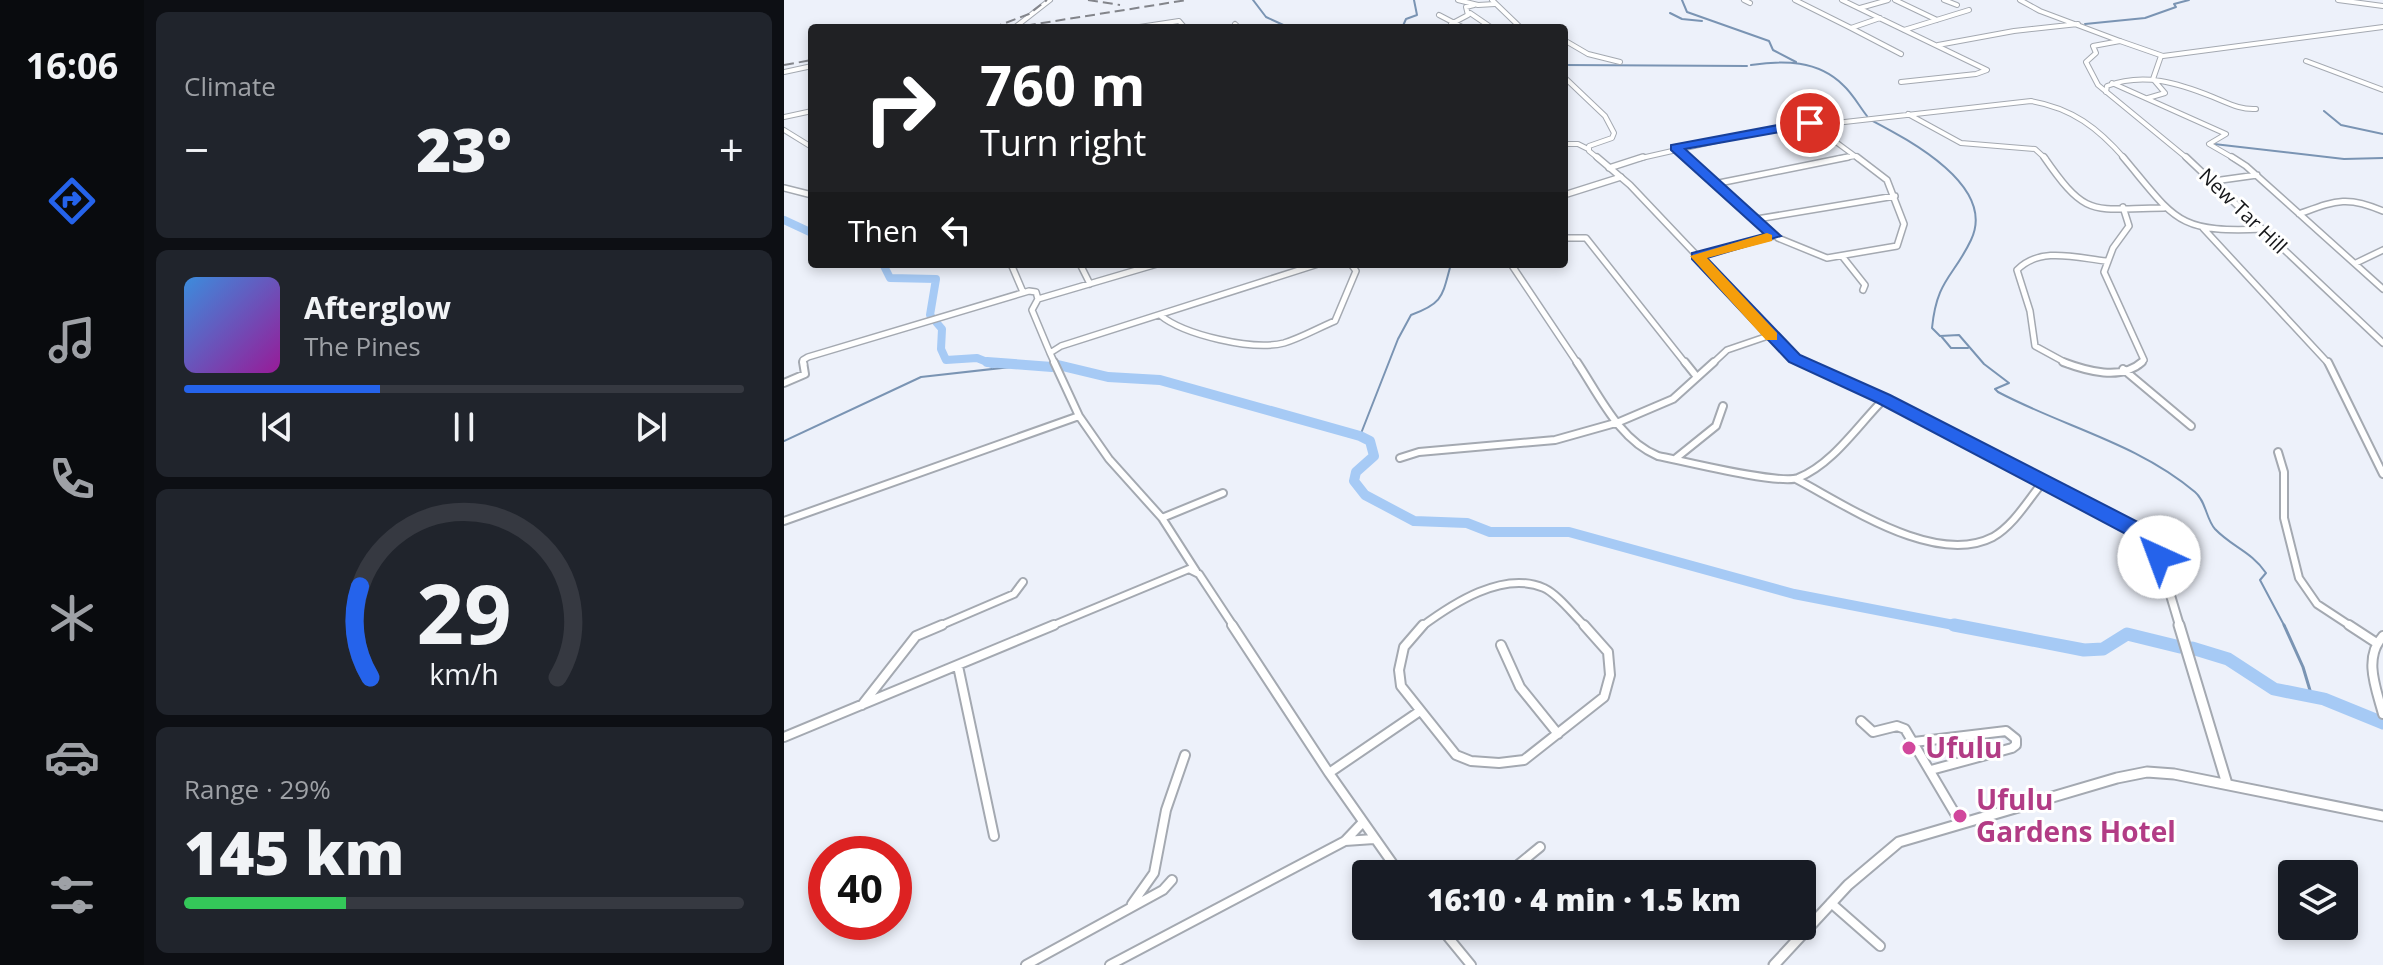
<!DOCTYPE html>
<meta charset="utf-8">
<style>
body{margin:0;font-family:"Open Sans",sans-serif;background:#20242c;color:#f1f3f6;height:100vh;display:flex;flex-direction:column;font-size:30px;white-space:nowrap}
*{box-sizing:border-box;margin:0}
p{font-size:26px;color:#9ea1a6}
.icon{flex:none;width:44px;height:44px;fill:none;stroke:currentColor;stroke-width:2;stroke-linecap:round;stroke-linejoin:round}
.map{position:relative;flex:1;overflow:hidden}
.side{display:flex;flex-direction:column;gap:12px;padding:12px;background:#0d0f14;width:640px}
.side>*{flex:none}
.guide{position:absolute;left:24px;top:24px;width:760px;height:244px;border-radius:8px;box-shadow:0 4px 12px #0003;background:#202124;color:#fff;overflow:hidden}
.fabs{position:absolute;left:1494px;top:860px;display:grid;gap:16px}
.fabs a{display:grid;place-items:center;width:80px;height:80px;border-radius:8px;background:#171b24;box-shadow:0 4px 12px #0003;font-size:40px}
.speed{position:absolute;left:24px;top:836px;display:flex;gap:16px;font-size:40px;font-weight:700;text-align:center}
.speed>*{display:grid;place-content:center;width:104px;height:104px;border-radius:50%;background:#171b24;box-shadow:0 4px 12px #0003;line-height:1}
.speed .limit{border:12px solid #d22;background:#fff;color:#111}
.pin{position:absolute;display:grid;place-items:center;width:68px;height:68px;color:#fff;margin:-34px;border:4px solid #fff;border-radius:50%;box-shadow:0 2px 8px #0007}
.me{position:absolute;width:88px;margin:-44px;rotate:317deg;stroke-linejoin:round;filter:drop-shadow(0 0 6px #0008)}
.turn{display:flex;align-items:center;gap:28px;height:168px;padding:0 40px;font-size:36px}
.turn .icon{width:104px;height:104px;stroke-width:2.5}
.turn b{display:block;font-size:56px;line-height:68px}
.then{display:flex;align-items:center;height:76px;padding:0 40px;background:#0003;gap:16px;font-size:30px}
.big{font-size:60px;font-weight:800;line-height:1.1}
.side .card{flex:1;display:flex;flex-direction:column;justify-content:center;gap:12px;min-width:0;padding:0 28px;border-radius:12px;background:#20242c}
.side .dial{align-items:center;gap:0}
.dial svg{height:208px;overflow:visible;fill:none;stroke:#363941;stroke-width:7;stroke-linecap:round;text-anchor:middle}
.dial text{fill:#f1f3f6;stroke:none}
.song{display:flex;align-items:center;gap:24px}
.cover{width:96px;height:96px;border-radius:12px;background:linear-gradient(135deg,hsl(210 70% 55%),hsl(300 70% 35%))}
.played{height:8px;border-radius:4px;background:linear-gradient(90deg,#2563eb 35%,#363941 35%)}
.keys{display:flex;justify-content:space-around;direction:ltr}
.heat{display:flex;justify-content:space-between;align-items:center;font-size:44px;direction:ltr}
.charge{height:12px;border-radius:6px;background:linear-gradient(90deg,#34c759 29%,#363941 0)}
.trip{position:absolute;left:568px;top:860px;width:464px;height:80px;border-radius:8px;background:#171b24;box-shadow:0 4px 12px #0003;font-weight:800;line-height:80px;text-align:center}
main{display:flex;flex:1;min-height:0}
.dock{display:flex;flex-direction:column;width:144px;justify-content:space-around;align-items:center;background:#090b0e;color:#9ea1a6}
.dock .icon{width:56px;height:56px}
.dock .active{color:#2563eb}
.dock b{font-size:36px;color:#f1f3f6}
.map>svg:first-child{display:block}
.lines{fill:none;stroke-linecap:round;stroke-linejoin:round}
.stream-far1{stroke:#7a94b3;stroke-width:2}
.stream{stroke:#7a94b3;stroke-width:3}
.river-far2{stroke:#a6caf5;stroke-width:8}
.river-far1{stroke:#a6caf5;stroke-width:10}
.river{stroke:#a6caf5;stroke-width:13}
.minor-far3-casing{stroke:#a4a9b1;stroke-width:6}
.minor-far2-casing{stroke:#a4a9b1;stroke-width:8}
.minor-far1-casing{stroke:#a4a9b1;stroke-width:10}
.minor-casing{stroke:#a4a9b1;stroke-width:12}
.tertiary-far3-casing{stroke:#a4a9b1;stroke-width:6}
.tertiary-far2-casing{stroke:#a4a9b1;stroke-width:8}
.tertiary-far1-casing{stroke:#a4a9b1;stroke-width:11}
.tertiary-casing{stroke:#a4a9b1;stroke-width:13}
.minor-far3{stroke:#fff;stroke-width:4}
.minor-far2{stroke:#fff;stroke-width:5}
.minor-far1{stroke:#fff;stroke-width:6}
.minor{stroke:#fff;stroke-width:8}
.tertiary-far3{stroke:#fff;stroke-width:4}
.tertiary-far2{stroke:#fff;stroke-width:5}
.tertiary-far1{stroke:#fff;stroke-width:7}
.tertiary{stroke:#fff;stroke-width:9}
.rail{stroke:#83858b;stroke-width:2;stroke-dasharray:10 5;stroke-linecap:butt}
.route{fill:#2563eb;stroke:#184099;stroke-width:2}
.slow{fill:#f59e0b}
.hotel-dot{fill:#d1479c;stroke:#fff;stroke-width:3}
.labels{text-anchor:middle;stroke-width:6;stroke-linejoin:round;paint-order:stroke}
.far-street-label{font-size:20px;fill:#151619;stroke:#fff}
.near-hotel-label{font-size:28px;font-weight:bold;fill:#b23c85;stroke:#fff;text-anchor:start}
</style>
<main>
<nav class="dock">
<b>16:06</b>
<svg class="icon active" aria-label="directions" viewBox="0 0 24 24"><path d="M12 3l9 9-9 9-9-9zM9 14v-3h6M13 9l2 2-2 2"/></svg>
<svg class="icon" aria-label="music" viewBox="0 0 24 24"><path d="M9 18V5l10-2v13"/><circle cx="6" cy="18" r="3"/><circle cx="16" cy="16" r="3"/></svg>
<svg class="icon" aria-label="phone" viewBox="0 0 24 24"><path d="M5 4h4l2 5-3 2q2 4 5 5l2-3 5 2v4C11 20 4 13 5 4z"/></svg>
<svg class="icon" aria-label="climate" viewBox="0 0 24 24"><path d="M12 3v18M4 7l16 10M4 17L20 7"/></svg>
<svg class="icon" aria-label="car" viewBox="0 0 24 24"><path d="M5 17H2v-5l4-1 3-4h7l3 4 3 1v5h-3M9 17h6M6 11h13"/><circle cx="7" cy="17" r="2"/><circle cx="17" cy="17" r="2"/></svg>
<svg class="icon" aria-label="filters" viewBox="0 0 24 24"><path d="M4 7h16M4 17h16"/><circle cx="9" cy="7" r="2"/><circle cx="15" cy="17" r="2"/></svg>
</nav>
<section class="side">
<div class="card"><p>Climate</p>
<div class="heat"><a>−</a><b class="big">23°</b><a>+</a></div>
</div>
<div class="card">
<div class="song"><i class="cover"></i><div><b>Afterglow</b><p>The Pines</p></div></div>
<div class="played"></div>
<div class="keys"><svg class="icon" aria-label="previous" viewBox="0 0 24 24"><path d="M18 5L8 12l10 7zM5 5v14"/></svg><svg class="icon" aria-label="pause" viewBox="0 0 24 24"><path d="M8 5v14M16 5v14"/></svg><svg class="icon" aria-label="next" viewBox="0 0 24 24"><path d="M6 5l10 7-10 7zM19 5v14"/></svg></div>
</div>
<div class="card dial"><svg viewBox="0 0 100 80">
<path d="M14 69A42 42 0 1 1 86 69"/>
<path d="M14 69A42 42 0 0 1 10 34" stroke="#2563eb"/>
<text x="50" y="56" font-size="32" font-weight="700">29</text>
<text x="50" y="72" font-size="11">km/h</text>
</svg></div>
<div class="card"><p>Range · 29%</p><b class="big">145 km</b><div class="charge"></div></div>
</section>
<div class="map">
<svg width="1599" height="965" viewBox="0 0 1599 965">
<rect width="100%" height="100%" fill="#edf1fa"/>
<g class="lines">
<!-- stream-far1 -->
<path class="stream-far1" d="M469,0L482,17L506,28
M898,0L903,12L985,41L989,50L1012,62
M886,13L898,19L918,21
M1301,24L1361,18L1392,7L1390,4L1405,0
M618,28L622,19L633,15L630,0
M780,65L963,66
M967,65C999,60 1034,60 1059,85C1069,94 1075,106 1083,116
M1540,111L1557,125L1599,134
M1087,120C1125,140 1213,186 1187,240C1169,278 1153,279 1148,328L1156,336L1175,335L1200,364L1225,383L1211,389L1214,392C1280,427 1353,443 1411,492C1422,501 1422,519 1431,529C1448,547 1467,551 1482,573L1476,580L1501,627
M1430,144L1560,159L1599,158
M1157,336L1167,348H1184
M576,436L614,339L627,315C660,303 658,296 667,264
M0,441L137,377L244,365"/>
<!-- stream -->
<path class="stream" d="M1500,625L1519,667L1528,697"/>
<!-- river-far2 -->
<path class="river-far2" d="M0,220L28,233
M99,264L106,278L152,279L146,315L158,329L157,349L162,360L193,358L208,364"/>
<!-- river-far1 -->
<path class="river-far1" d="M203,362L268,367
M274,365L324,377L376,380L576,436L586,441L590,456L572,472L570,481L581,495L630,521L683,523L706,532H785L1010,594L1180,627"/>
<!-- river -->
<path class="river" d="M1170,625L1300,650L1319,649L1343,634L1396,647
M1408,648L1444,659L1490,689L1540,699L1599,723"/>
<!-- minor-far3 casing -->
<g class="minor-far3-casing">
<path id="minor-far3" d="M674,0L694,5L711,4
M960,0L966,3
M1011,0L1067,28
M1058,0L1203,70L1192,74L1117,82
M1111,0L1153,20
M1160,0L1173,5
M1236,0L1256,11L1336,41
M1554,0L1599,6
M1076,8L1104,0
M686,13L708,28
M655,15L680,28
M1096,18L1067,28L1117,54
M451,24L455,28
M667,24L684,15L682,7L690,5
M230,28L266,0
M349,28L395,21L401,28
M1120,30L1185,10
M780,40L804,54L836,62
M1154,45L1230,31L1294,24
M1522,61L1599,90
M0,72L28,66
M1369,79L1377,56
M1328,83L1442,134L1425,144L1451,159
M1322,92L1323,86C1360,72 1394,83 1429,97C1444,103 1456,110 1472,109
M1364,98L1381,93L1369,79
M1124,114L1177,143L1251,149L1262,159
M0,117L28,111
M1026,123L1075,159
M0,130L26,146
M780,144H794L804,149
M892,147L906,159
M853,159L972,132L1247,101C1288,108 1314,128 1341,159
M1052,159L1072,156"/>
</g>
<!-- minor-far2 casing -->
<g class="minor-far2-casing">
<path id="minor-far2" d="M904,157L994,238L1043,258L1113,246L1120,224L1103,180L1073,157
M1260,157C1304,221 1309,208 1380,208
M1339,157C1392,220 1392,233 1479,229
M1448,157L1462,166L1599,289
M825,168L859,157
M1430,181L1473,175
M935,183L1064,157
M0,188L28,195
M780,195L837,177
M1339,207L1345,226L1329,248L1320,272L1360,360L1356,364
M1515,214C1551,201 1562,195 1599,211
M973,219L1111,196
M1419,228L1545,364
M780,238H802L902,364
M913,256L990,236
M1058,256L1081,285L1079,290
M1572,263L1599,250
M227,264L239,292
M296,264L306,284
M727,264L794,364
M254,299L373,264
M376,315C400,335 469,351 500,343C517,338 534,328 551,321L572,271L567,264
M20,364L19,360L24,357L245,291L252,292L254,299L248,310L266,353
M271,364L266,353L277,346L534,264
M928,364L943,350L987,335
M1284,364L1251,346L1246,311L1233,270C1256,246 1293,258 1322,261"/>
</g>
<!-- minor-far1 casing -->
<g class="minor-far1-casing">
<path id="minor-far1" d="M270,362L295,416L325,459L378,518L412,571
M793,362C815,395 835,440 874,456C899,461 995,485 1014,478C1049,464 1074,425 1100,399
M901,362L913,377
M1279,362C1303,371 1337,381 1358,362
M1544,362L1599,474
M1339,369L1407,426
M0,383L21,374L19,362
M1494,452L1500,472V518L1515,578L1533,604L1568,627
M616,458L635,452L771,440L835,422L889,399L930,362
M891,459L932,426L939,406
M1012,479C1062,505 1151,567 1209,537C1230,525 1244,500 1259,482
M378,518L439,493
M0,521L295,416
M153,627L230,594L239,582
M265,627L405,569L415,574L450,627
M637,627C668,604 719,570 760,588C775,595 789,615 802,627"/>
</g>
<!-- minor casing -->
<g class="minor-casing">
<path id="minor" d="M448,625L545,773L616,874
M639,625L620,647L615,670L617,686L672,755L687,761L715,763L740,760L820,697L826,675L824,652L800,625
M1565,625L1591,642
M1599,636C1579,658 1592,688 1599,714
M717,645L736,687L774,734
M174,666L210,836
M78,705L132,636L158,625
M1077,721L1089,732L1113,726L1121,729L1176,822
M0,737L270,625
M1130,742L1222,731L1232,739V745L1228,748L1147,770
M545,773L636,711
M561,841L590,839
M723,874L756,847
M1047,903L1096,946
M348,904L370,873L382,810L401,755
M655,926L687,965
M242,965L379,890L388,880
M326,965L561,841L579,822"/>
</g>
<!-- tertiary-far3 casing -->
<g class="tertiary-far3-casing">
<path id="tertiary-far3" d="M708,0L737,28
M780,77L821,116L830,133L828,138L805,146V151L815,159
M1404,159L1314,85L1302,62L1312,53L1309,46L1336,41L1379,56L1599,27"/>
</g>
<!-- tertiary-far2 casing -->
<g class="tertiary-far2-casing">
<path id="tertiary-far2" d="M813,157L846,185L1010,358L1023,364
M1402,157L1599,343"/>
</g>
<!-- tertiary-far1 casing -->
<g class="tertiary-far1-casing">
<path id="tertiary-far1" d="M1018,362L1100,399L1366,540L1375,557L1396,627"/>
</g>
<!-- tertiary casing -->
<g class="tertiary-casing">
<path id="tertiary" d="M1395,625L1443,784
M990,965L1064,885L1115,842L1333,778L1363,772L1390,774L1599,816"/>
</g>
<!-- minor-far3 -->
<use href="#minor-far3" class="minor-far3"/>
<!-- minor-far2 -->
<use href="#minor-far2" class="minor-far2"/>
<!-- minor-far1 -->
<use href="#minor-far1" class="minor-far1"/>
<!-- minor -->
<use href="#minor" class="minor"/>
<!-- tertiary-far3 -->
<use href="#tertiary-far3" class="tertiary-far3"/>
<!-- tertiary-far2 -->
<use href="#tertiary-far2" class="tertiary-far2"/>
<!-- tertiary-far1 -->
<use href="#tertiary-far1" class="tertiary-far1"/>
<!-- tertiary -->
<use href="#tertiary" class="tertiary"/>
<!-- rail -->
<path class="rail" d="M304,0L336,5
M208,28L245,14L263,0
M227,28L403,0
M0,65L28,60"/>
</g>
<!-- route -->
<path class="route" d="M1026,119L1032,123L1030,126L901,149L997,236L923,258L1016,355L1106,395L1356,523L1372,535L1385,557L1382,562H1369L1359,546L1342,534L1094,403L1005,362L908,259V253L980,234L887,150V145Z"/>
<!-- slow -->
<path class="slow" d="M983,233L988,235V241L923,258L993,333V340H982L906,256Z"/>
<!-- markers -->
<g class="hotel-dot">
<circle cx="1125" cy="748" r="8"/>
<circle cx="1176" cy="816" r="8"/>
</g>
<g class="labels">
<!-- far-street labels -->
<g class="far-street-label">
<text transform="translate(1459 211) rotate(44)" y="7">New Tar Hill</text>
</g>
<!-- near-hotel labels -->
<g class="near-hotel-label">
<text x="1141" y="758">Ufulu</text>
<text x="1192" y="810">Ufulu<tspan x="1192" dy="32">Gardens Hotel</tspan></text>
</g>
</g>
</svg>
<div class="fabs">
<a><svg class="icon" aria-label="layers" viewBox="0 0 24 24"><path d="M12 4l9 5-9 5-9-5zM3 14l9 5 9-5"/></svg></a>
</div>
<div class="speed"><div class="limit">40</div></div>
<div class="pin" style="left:1026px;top:123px;background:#d93025"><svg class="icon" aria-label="arrive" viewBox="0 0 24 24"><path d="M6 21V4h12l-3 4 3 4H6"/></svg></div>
<svg class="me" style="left:1375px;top:557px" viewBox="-20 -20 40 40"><circle r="19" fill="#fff"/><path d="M0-13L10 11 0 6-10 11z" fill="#2563eb"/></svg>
<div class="trip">16:10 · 4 min · 1.5 km</div>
<div class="guide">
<div class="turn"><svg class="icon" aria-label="right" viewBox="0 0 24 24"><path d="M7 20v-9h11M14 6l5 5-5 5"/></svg><div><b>760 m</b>Turn right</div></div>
<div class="then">Then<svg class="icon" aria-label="left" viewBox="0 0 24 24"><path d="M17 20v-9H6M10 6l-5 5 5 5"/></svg></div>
</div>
</div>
</main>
